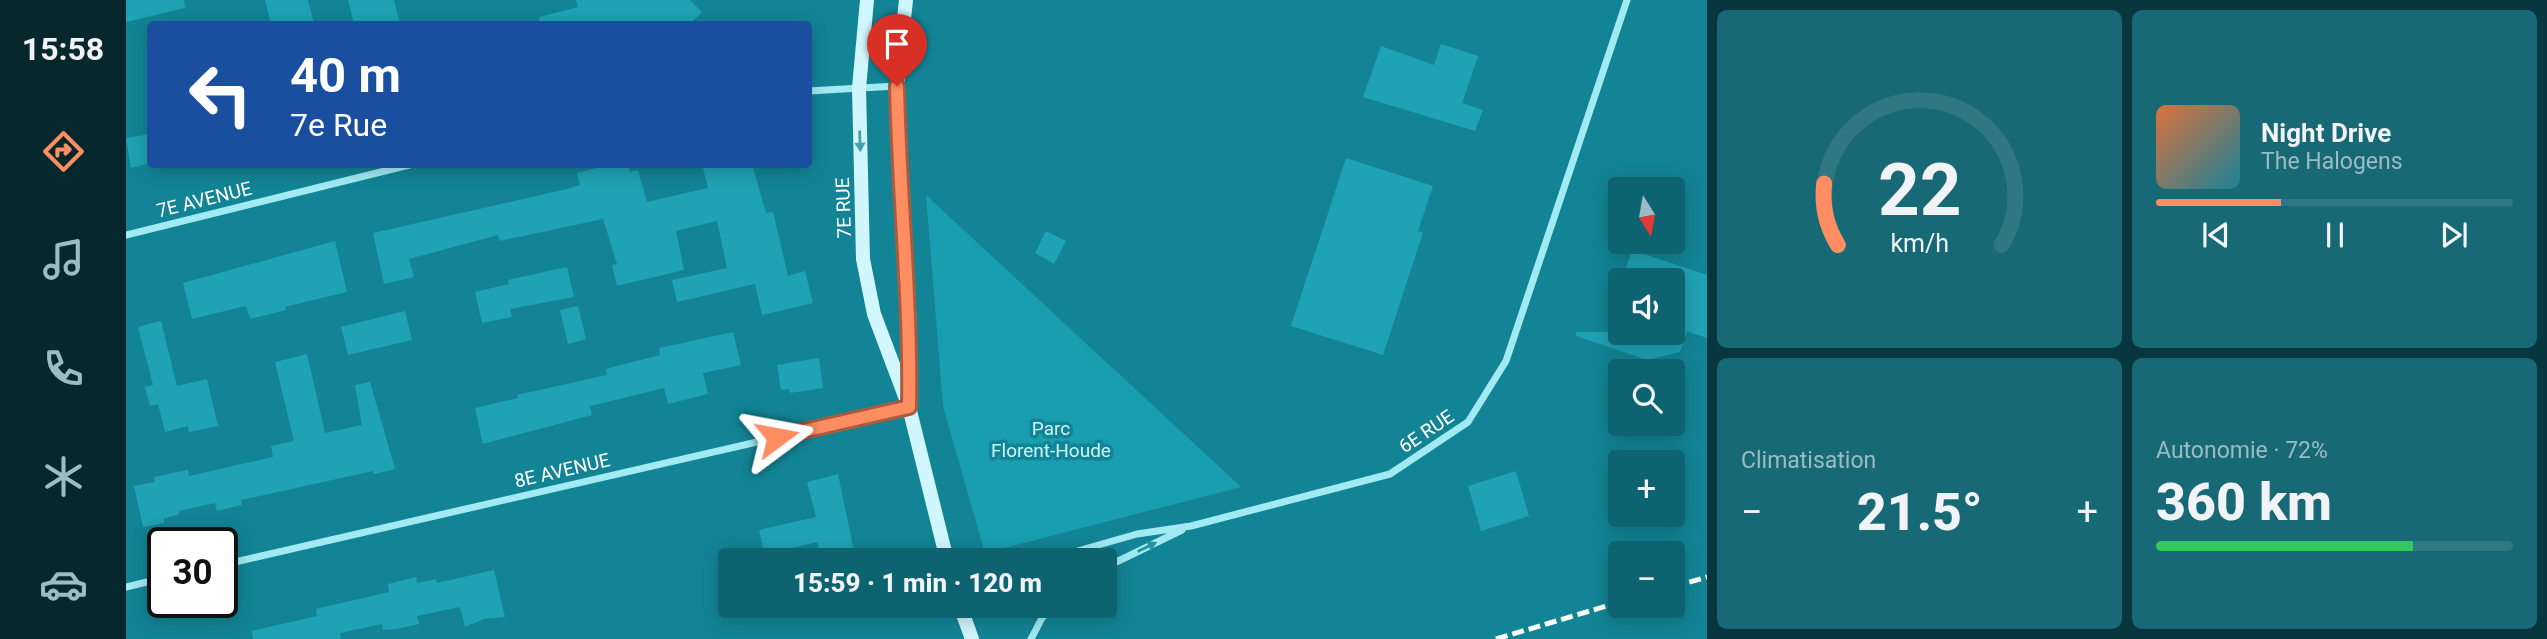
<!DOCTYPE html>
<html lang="fr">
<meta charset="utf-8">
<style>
body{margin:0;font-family:Roboto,sans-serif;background:#176975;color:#f1f3f6;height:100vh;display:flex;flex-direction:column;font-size:26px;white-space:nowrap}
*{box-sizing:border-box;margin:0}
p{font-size:23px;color:#9bbcc3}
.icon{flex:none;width:38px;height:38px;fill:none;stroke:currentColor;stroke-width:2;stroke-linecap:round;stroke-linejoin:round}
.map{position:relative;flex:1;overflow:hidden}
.details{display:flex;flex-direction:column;gap:10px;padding:10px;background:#08363e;width:840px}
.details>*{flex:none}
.hud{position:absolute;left:21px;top:21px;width:665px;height:147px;border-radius:7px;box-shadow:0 4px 18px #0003;background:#1a4fa0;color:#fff;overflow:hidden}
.needle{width:46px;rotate:169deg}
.controls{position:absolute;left:1482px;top:177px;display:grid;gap:14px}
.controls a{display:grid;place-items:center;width:77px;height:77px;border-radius:7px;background:#0e6370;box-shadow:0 4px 18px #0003;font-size:35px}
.speed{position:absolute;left:21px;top:527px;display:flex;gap:14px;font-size:35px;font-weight:700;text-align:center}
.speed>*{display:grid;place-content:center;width:91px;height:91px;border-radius:50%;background:#0e6370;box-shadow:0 4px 18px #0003;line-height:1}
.speed .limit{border:4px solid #111;border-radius:10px;background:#fff;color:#111}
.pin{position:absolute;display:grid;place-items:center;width:60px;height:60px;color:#fff;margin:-72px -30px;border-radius:50% 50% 50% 0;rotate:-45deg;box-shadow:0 0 7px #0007}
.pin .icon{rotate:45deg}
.me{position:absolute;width:77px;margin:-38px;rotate:77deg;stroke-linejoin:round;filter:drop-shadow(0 0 5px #0008)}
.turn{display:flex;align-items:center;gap:24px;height:147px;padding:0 28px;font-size:32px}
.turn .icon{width:91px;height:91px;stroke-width:2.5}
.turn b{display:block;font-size:49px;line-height:60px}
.big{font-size:52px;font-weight:800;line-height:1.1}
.details .tile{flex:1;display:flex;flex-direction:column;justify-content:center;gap:10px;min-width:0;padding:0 24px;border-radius:10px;background:#176975}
.details .dial{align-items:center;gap:0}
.dial svg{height:182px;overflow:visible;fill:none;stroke:#2e7783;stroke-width:7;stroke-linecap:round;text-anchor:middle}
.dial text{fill:#f1f3f6;stroke:none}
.song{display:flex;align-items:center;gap:21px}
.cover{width:84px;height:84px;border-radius:10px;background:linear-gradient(135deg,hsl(20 70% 55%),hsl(190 70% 35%))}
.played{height:7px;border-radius:4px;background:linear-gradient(90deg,#ff8d62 35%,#2e7783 35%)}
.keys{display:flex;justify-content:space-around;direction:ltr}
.heat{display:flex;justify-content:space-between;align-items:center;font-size:38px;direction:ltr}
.charge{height:10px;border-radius:5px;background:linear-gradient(90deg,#34c759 72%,#2e7783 0)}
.details .tiles{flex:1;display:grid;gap:10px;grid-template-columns:repeat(2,1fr)}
.trip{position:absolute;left:592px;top:548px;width:399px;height:70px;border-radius:7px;background:#0e6370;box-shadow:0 4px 18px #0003;font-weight:800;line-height:70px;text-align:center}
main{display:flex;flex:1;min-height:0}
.tabs{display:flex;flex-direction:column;width:126px;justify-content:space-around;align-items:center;background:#06282d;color:#9bbcc3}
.tabs .icon{width:49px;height:49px}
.tabs .active{color:#ff8d62}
.tabs b{font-size:32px;color:#f1f3f6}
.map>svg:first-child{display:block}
.green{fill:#199eaf}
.building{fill:#1fa2b4}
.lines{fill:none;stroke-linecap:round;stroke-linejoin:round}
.street{stroke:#a1eaf3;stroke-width:7}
.secondary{stroke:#d0f7fd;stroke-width:14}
.rail{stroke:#fff;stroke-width:5;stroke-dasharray:12 5;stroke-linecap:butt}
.oneway{fill:#42a1af}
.oneway2{fill:#2793a3}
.route-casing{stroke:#a65c40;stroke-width:18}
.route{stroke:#ff8d62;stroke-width:12}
.labels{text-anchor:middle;stroke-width:7;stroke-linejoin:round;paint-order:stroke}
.street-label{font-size:19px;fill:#fff;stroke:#128495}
.park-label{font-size:19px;fill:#c8f7fd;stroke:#128495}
</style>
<main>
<nav class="tabs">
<b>15:58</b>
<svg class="icon active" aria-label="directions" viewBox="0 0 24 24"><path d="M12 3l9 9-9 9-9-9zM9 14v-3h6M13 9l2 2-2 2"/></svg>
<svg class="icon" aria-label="music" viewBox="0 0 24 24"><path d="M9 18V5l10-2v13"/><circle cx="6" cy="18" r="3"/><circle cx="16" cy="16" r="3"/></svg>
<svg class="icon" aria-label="phone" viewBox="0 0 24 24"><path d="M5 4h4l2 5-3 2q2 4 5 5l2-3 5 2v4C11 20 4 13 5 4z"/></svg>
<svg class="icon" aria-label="climate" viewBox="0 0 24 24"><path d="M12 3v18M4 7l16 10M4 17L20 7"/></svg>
<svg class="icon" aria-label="car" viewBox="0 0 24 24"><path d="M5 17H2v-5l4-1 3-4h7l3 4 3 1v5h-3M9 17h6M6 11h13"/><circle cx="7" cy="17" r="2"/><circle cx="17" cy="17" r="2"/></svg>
</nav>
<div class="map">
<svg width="1581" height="639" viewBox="0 0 1581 639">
<rect width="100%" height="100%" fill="#128495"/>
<!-- green -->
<path class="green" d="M800,195L1115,487L859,553L817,406Z"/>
<!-- building -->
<path class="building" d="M0,0H58L59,8L0,22Z
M139,0H182L188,24H145Z
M222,0H268L274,24H228Z
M450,0H564L576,12L564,24H414L413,17L452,7Z
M1315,44L1352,56L1336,103L1357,110L1349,131L1237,97L1255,46L1308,65Z
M24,134V163L5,168L0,138Z
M1220,158L1307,186L1292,231L1297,233L1257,355L1165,326Z
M486,164H502L504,172L512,170L521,202L582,188L576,164H626L640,213L647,212L662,276L679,271L687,303L636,315L629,284L551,302L546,280L601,268L591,221L550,231L558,270L491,286L486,265L491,264L477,219L374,241L372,235L283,259L288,277L258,284L247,233L441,189L454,185L451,173Z
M920,231L940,241L928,264L909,253Z
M209,241L221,292L159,307L160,310L124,319L120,306L66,319L57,283Z
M1506,250L1581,275V338L1547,327V280H1496Z
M441,267L448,297L384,309L386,317L356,323L349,292L383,284L382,280Z
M452,306L460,339L442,344L434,310Z
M279,311L286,340L222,355L215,327Z
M35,321L51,386L81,379L92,426L63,432L62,426L39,432L32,404L24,406L19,387L27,385L12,327Z
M607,332L615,365L577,373L582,394L542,404L538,388L464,406L466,415L357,444L349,408L392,398L391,395L481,375L480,369L534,355L533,348Z
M1450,332H1561L1554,352L1521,360L1450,336Z
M181,354L199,433L236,425L229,385L244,382L269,469L248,474L247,471L115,500L116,505L91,511L89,503L53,511V515L38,518V523L17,527L8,486L29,482L28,477L62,470L63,476L147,457L145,446L168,441L149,362Z
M693,358L697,388L664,393L663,389L655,390L651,365Z
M1390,471L1403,516L1355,531L1342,486Z
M712,474L729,556L696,560L691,542L639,555L633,530L690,517L681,482Z
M368,570L379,617L358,619L339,627L334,607L291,616L293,624L271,629L257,630L256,624L214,633L215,639H127L126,631L191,616L190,609L263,592L262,584L290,577L291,583L310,579L311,583Z"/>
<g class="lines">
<!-- street -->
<path class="street" d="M682,91L771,86
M0,235L287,164
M920,560L1011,534L1065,526L1264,474L1342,422L1380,361L1501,0
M96,565L783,407
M978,568L1056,530
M0,587L37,578
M905,639L916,618L928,606"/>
<!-- secondary -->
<path class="secondary" d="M741,0L733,88L737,259L748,314L783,407L821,560
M780,0L771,86L773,169L784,325L783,398
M834,606L846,639"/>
<!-- rail -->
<path class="rail" d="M1547,587L1581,577
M1370,639L1494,602"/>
</g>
<!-- one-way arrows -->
<defs><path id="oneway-solid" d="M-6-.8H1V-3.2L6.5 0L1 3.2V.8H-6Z" transform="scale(1.75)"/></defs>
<use class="oneway" href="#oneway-solid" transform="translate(734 141) rotate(88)"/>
<use class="oneway2" href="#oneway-solid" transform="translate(1021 547) rotate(-26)"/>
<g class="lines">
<!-- route casing -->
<g class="route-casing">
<path id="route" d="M651,437L783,407C785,300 773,193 771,86"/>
</g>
<!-- route -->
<use href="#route" class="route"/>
</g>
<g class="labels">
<!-- street labels -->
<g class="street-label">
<text transform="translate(78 199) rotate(-14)" y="7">7E AVENUE</text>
<text transform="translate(717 208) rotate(-92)" y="7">7E RUE</text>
<text transform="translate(1300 431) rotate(-34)" y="7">6E RUE</text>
<text transform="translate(436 470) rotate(-13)" y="7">8E AVENUE</text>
</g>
<!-- park labels -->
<g class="park-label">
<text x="925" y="435">Parc<tspan x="925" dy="22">Florent-Houde</tspan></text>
</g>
</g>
</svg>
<div class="controls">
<a><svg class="needle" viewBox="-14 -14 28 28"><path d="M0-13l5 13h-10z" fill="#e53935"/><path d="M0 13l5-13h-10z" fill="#9bbcc3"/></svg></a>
<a><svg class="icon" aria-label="sound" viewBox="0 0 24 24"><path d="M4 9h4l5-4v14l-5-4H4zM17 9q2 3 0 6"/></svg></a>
<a><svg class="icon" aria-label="search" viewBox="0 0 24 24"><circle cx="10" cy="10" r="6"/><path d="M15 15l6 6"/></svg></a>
<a>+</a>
<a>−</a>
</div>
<div class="speed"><div class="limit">30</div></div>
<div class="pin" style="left:771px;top:86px;background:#d93025"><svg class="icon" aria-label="arrive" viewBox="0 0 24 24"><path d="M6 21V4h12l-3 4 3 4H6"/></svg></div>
<svg class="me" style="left:651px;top:437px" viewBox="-20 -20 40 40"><path d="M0-17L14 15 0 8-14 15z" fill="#ff8d62" stroke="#fff" stroke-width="4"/></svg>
<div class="trip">15:59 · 1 min · 120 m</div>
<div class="hud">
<div class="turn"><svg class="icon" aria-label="left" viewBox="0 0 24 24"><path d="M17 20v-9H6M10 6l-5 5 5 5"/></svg><div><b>40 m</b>7e Rue</div></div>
</div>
</div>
<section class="details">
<div class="tiles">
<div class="tile dial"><svg viewBox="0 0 100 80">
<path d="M14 69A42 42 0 1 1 86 69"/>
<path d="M14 69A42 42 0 0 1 8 42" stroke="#ff8d62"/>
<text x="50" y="56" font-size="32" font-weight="700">22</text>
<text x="50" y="72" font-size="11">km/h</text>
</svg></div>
<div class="tile">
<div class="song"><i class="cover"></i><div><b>Night Drive</b><p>The Halogens</p></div></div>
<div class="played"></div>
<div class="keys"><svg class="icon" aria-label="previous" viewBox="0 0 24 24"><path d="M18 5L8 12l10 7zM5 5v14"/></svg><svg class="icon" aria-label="pause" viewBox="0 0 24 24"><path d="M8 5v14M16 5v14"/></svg><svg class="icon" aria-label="next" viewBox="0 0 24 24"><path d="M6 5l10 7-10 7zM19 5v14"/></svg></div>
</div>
<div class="tile"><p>Climatisation</p>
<div class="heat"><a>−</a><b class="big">21.5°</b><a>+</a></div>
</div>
<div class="tile"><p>Autonomie · 72%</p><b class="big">360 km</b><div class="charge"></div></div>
</div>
</section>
</main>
